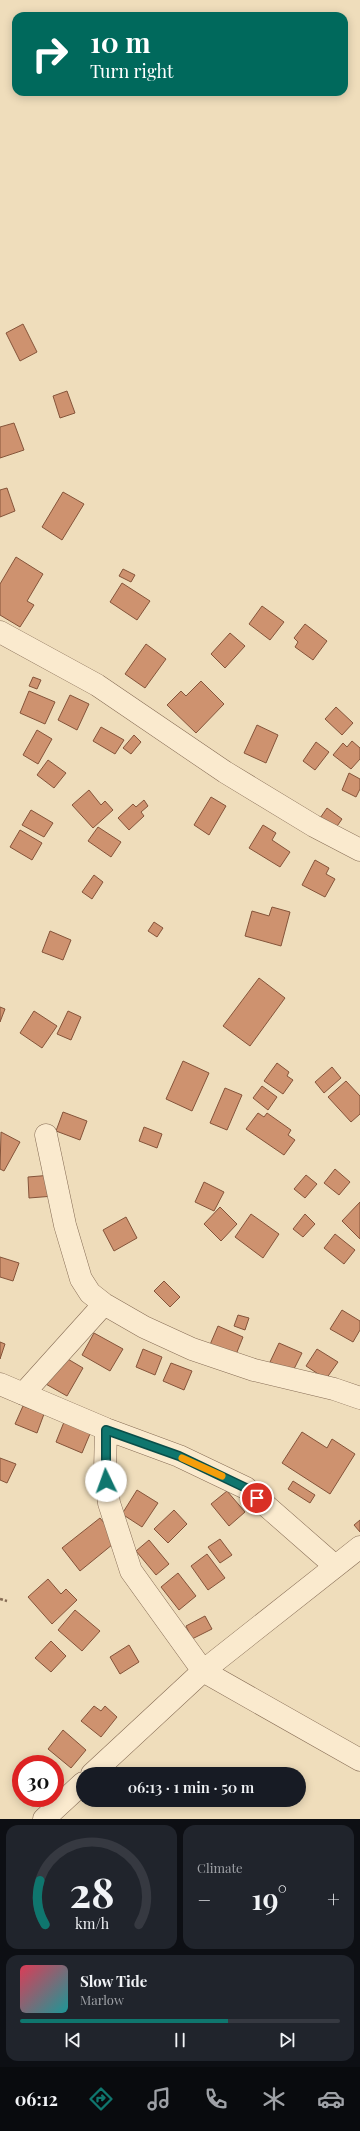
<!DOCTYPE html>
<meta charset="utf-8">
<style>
body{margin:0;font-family:"Playfair Display",serif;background:#20242c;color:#f1f3f6;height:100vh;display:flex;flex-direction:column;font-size:15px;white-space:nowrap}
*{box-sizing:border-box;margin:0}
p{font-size:13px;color:#9ea1a6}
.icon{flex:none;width:22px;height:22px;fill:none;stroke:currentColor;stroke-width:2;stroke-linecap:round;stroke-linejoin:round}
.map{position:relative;height:1819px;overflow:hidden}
.details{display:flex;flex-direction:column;gap:6px;padding:6px;background:#0d0f14;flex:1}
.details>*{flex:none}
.guide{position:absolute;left:12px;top:12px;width:336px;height:84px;border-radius:12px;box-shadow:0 2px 10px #0003;background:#00695c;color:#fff;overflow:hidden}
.speed{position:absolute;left:12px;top:1755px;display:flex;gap:8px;font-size:20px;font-weight:700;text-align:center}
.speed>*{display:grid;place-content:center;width:52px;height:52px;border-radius:50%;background:#171b24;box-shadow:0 2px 10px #0003;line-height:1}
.speed .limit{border:6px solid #d22;background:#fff;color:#111}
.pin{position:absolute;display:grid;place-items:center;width:34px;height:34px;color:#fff;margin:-17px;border:2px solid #fff;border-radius:50%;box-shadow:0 1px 4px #0007}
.me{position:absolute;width:44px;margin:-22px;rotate:357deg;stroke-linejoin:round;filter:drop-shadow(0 0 3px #0008)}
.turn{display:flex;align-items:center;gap:14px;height:84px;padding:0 12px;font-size:18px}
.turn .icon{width:52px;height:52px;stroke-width:2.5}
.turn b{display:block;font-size:28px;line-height:34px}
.big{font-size:30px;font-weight:600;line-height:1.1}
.details .card{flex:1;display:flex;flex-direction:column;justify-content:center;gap:6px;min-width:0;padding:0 14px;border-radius:12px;background:#20242c}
.details .dial{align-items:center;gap:0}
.dial svg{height:104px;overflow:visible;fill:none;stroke:#363941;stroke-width:7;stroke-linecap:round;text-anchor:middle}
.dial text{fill:#f1f3f6;stroke:none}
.song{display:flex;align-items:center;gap:12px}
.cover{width:48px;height:48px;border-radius:6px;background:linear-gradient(135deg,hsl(350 70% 55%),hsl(180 70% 35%))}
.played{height:4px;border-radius:2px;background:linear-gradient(90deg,#0f766e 65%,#363941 65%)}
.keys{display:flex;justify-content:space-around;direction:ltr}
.heat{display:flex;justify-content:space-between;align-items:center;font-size:22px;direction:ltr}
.details .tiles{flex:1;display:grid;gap:6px;grid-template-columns:1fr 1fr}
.card:last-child{grid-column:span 2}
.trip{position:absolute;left:76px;top:1767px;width:230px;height:40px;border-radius:20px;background:#171b24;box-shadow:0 2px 10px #0003;font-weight:600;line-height:40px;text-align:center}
.tab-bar{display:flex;height:64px;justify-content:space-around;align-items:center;background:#090b0e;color:#9ea1a6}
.tab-bar .icon{width:28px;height:28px}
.tab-bar .selected{color:#0f766e}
.tab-bar b{font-size:18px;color:#f1f3f6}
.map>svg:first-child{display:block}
.building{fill:#ce926f;stroke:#85543a}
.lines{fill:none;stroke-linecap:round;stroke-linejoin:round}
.minor-casing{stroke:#866c55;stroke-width:23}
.path{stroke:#866c55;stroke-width:2.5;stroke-dasharray:3 2;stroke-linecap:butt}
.minor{stroke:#faeace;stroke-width:22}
.route-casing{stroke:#0a4d48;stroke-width:10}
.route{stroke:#0f766e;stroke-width:7}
.slow{stroke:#f59e0b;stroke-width:7}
</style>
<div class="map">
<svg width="360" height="1819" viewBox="0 0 360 1819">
<rect width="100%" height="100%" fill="#efddbb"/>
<!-- building -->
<path class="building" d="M23,324L37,352L20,361L6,333Z
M67,391L75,413L60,418L53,396Z
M14,423L24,450L0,458V427Z
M7,488L15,511L0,517V490Z
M63,492L84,504L62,540L42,527Z
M16,557L43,574L27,601L34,605L20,627L0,615V584Z
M123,569L135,575L131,582L119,576Z
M122,583L150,601L137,620L110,602Z
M262,606L284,622L270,640L249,624Z
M305,624L327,641L313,660L295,647L298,642L294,638Z
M230,633L245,646L225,668L211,654Z
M146,644L166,659L145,688L125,674Z
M33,677L41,680L37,689L29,686Z
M201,681L224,704L196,733L167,705L181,691L186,696Z
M29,691L55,702L45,724L20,713Z
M70,695L89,704L77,730L58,720Z
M336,707L353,723L342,735L325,719Z
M257,725L278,735L266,763L244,753Z
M101,727L124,740L115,754L93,741Z
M37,730L52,739L38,764L23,755Z
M134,735L141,742L131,754L123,748Z
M352,741L360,748V759L351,769L333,755L343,743L347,747Z
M316,742L329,752L315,770L303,761Z
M48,760L66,773L54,788L37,775Z
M349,773L360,779V789L356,797L342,790Z
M89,790L101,805L105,801L113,810L93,828L72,805Z
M211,797L226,806L209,835L194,825Z
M144,800L148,806L141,812L144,816L129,830L118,818L133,804L136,807Z
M327,808L342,819L333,832L318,821Z
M31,810L53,823L44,837L22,825Z
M263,825L276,833L272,840L290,852L280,867L249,848Z
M98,827L121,842L111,857L88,841Z
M20,830L42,843L32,860L10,847Z
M315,860L329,868L326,874L335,879L325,897L302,885Z
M94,875L103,882L92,899L82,892Z
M272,907L290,912L281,946L245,936L252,911L269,916Z
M154,922L163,928L157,937L148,931Z
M50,931L71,940L63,960L42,952Z
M259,978L285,998L250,1046L223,1026Z
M0,1007L5,1009L0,1022Z
M34,1011L57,1026L42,1048L20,1033Z
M68,1011L81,1017L71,1040L57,1034Z
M183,1061L209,1073L192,1111L166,1099Z
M277,1063L289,1072L287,1076L293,1080L283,1094L264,1081Z
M332,1067L341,1078L324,1093L315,1082Z
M346,1081L360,1096V1114L351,1122L328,1097Z
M262,1086L277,1097L268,1110L253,1098Z
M225,1088L242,1095L227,1130L210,1123Z
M63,1112L87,1121L80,1140L56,1131Z
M258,1113L264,1117L267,1113L291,1130L288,1135L295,1140L284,1155L246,1129Z
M144,1127L162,1134L157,1148L139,1141Z
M1,1132L20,1142L4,1171L0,1169Z
M335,1169L350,1182L339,1195L324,1183Z
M52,1175L54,1196L29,1198L28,1177Z
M306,1175L317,1184L305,1198L294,1189Z
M204,1182L224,1192L214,1211L195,1202Z
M360,1202V1239L342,1221Z
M220,1207L237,1224L221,1241L204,1224Z
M251,1214L279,1234L263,1258L235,1237Z
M305,1214L315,1224L303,1237L293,1229Z
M126,1217L137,1238L114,1251L103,1230Z
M335,1234L355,1250L344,1264L324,1248Z
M0,1257L19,1263L13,1281L0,1277Z
M164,1281L180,1297L170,1307L154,1291Z
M342,1310L360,1321V1330L353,1342L330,1329Z
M238,1315L249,1318L245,1330L234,1326Z
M218,1326L243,1337L235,1357L209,1347Z
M94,1333L123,1349L110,1371L82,1355Z
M0,1342L5,1344L0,1359Z
M279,1343L302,1353L292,1373L270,1362Z
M143,1349L162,1357L155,1375L136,1367Z
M317,1349L338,1362L326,1379L306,1366Z
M61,1355L83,1368L67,1396L44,1383Z
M171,1363L192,1371L184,1390L163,1381Z
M23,1406L44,1414L37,1433L15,1424Z
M66,1417L92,1429L82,1453L56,1442Z
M302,1432L327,1448L332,1439L355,1454L330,1494L282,1463Z
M0,1458L16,1464L7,1483L0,1480Z
M293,1481L315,1495L310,1503L288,1489Z
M137,1490L158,1503L142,1527L122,1514Z
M227,1491L245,1512L229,1526L211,1504Z
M174,1510L187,1524L168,1543L154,1529Z
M100,1518L118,1540L80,1571L62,1548Z
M360,1520V1532L354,1525Z
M220,1539L232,1555L220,1563L208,1547Z
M149,1540L169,1564L156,1575L136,1551Z
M207,1554L225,1578L208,1590L191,1566Z
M178,1573L196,1596L179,1610L161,1587Z
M48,1579L61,1594L66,1589L77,1600L52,1624L28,1597Z
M75,1610L100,1631L82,1651L58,1630Z
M205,1616L212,1629L192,1639L186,1626Z
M51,1641L66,1656L51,1672L35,1658Z
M129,1645L139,1662L120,1674L110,1657Z
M94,1706L101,1711L105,1706L117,1717L101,1737L81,1721Z
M63,1730L86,1750L71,1768L48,1749Z"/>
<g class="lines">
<!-- minor casing -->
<g class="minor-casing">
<path id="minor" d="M0,632L97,685L225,772L314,826L360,850
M46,1135L65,1225L81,1279L90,1293L104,1304L144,1327L192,1349L254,1370L334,1389L360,1398
M0,1384L106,1429L179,1456L246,1488L335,1566
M23,1394L104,1304
M106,1429L105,1470L109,1503L131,1571L203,1671L360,1760
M92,1774L203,1671L360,1547
M44,1819L83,1783"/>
</g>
<!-- path -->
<path class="path" d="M0,1599L7,1601"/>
<!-- minor -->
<use href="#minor" class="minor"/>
</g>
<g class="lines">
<!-- route casing -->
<g class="route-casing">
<path id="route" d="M106,1481V1430L179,1456L246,1488L257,1498"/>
</g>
<!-- route -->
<use href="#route" class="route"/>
<!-- slow -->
<path class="slow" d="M182,1458L222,1476"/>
</g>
</svg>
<div class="speed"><div class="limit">30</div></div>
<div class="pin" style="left:257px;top:1498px;background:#d93025"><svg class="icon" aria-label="arrive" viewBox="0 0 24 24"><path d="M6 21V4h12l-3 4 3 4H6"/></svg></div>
<svg class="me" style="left:106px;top:1481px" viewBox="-20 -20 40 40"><circle r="19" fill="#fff"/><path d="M0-13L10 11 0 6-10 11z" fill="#0f766e"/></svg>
<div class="trip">06:13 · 1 min · 50 m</div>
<div class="guide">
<div class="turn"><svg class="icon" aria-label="right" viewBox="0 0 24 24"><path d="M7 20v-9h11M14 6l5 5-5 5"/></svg><div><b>10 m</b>Turn right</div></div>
</div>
</div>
<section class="details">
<div class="tiles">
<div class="card dial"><svg viewBox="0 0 100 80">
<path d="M14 69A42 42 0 1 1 86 69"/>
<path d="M14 69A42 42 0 0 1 10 35" stroke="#0f766e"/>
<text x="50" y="56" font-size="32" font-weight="700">28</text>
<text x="50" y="72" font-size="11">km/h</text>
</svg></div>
<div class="card"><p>Climate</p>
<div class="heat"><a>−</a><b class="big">19°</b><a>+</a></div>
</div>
<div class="card">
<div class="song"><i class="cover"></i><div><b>Slow Tide</b><p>Marlow</p></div></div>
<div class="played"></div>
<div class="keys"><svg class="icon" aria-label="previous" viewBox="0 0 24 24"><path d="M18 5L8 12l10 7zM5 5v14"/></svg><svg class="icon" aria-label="pause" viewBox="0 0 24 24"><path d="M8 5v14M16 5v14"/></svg><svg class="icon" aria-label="next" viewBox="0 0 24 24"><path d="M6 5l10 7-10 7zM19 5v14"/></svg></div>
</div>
</div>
</section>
<nav class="tab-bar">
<b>06:12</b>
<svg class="icon selected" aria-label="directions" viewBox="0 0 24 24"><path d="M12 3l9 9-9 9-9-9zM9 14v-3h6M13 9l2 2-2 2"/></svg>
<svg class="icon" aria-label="music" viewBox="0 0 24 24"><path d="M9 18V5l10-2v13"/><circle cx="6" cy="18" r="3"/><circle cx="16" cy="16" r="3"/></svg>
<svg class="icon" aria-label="phone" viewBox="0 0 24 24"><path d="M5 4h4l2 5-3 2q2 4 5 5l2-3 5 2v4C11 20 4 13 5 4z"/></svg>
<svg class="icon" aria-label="climate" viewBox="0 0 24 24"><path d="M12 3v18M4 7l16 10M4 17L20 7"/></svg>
<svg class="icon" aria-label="car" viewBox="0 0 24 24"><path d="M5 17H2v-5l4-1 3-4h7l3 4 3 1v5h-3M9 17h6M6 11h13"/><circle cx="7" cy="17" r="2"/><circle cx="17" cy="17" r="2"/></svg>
</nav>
